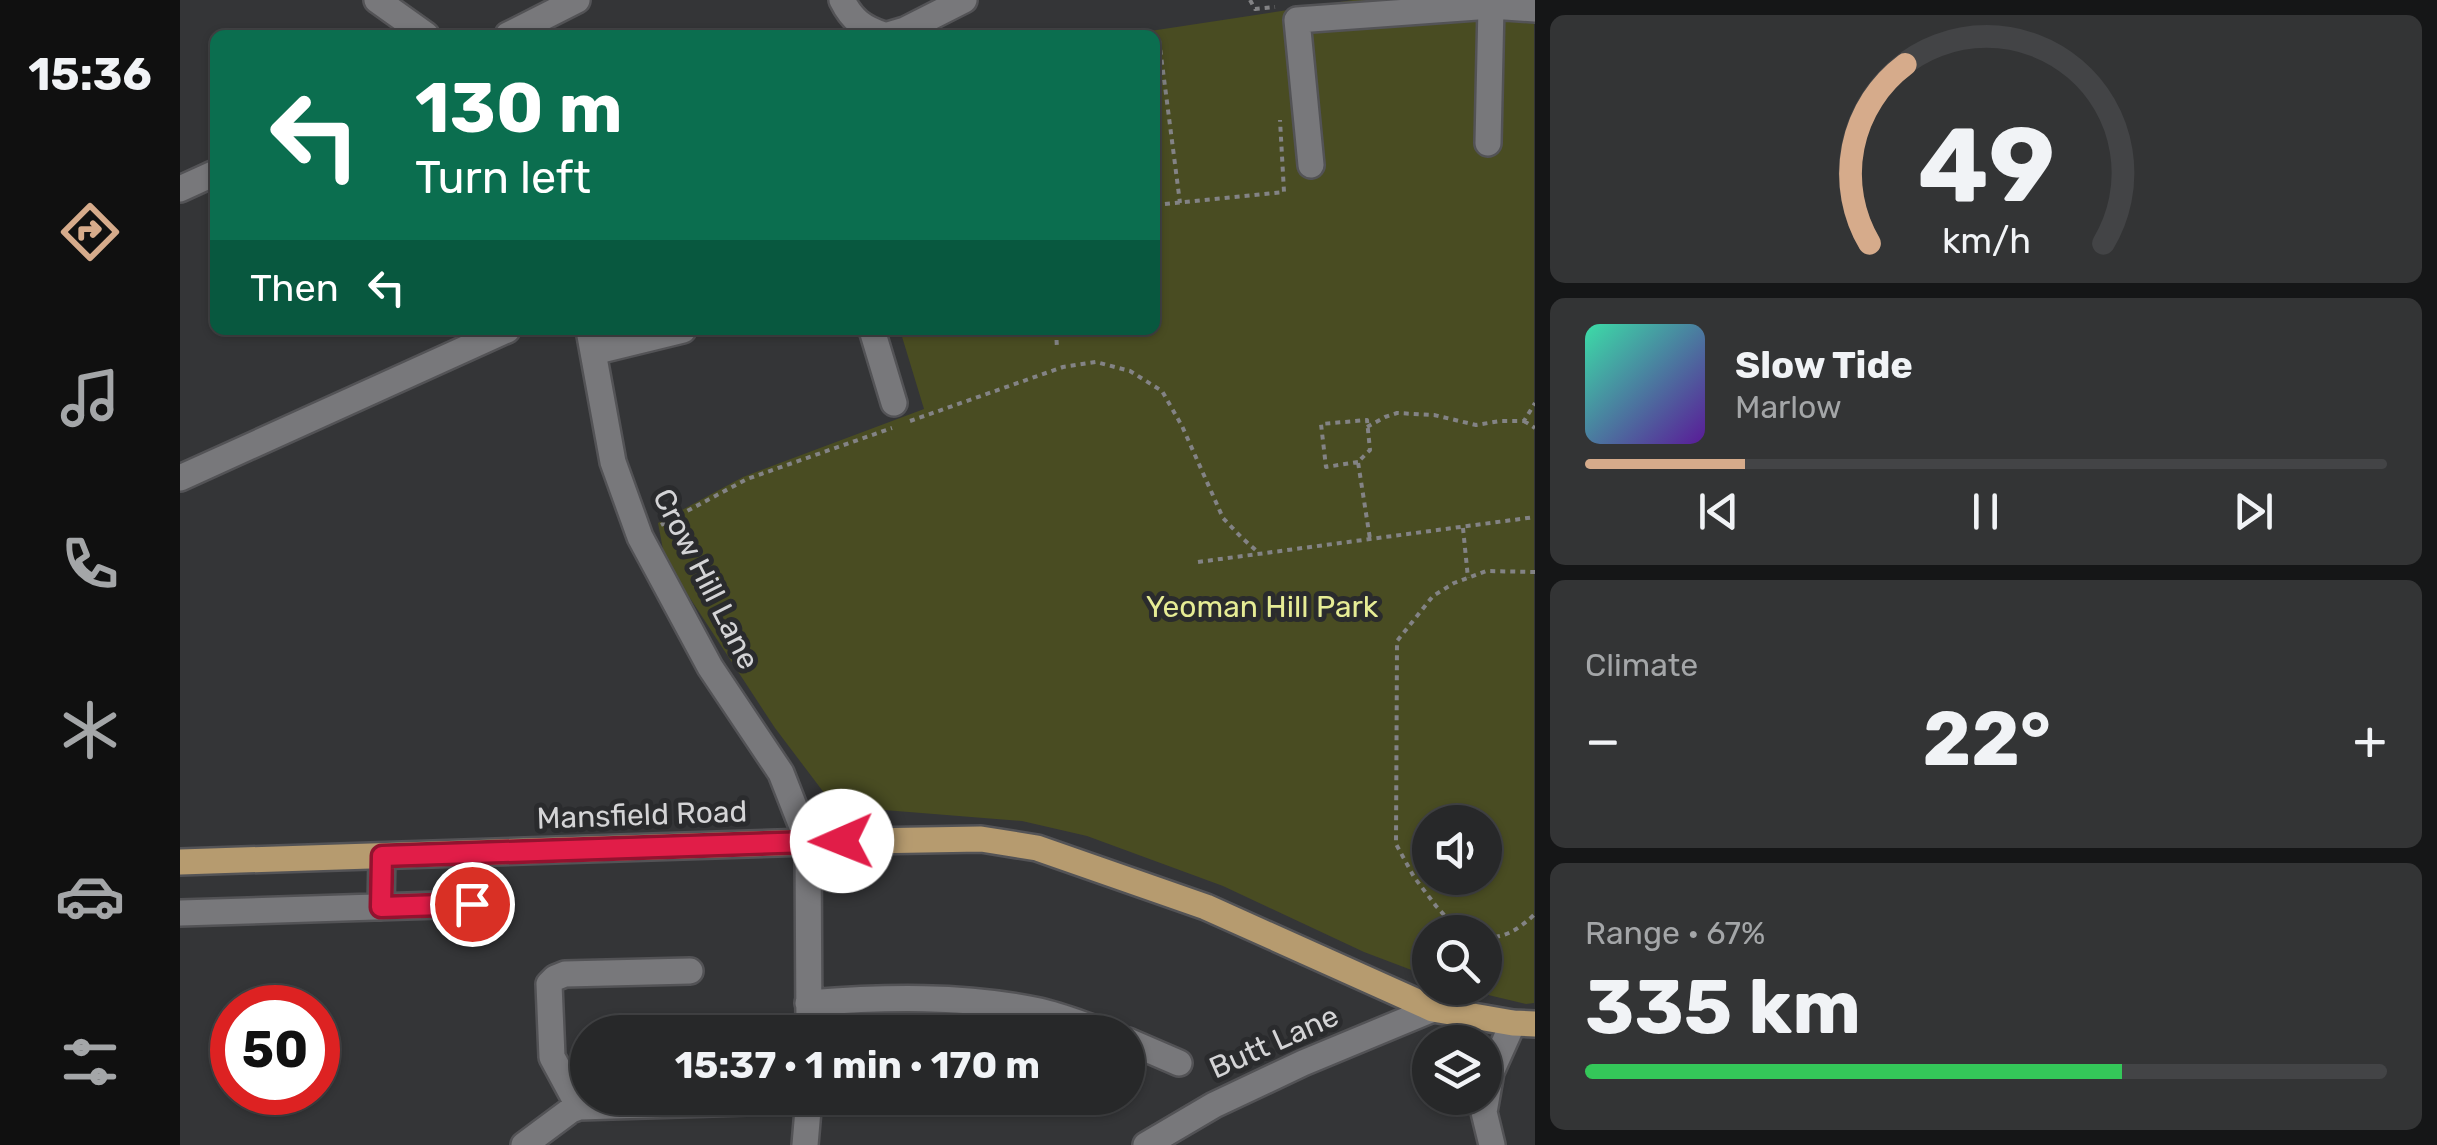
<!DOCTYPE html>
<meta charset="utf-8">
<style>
body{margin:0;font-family:Rubik,sans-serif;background:#333435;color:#f1f3f6;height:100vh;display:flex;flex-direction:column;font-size:38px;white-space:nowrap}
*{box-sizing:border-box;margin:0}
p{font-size:32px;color:#a4a6a8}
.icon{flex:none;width:55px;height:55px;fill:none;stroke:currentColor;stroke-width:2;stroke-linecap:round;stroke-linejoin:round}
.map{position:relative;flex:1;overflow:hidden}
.details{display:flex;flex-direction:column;gap:15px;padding:15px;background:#151617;width:902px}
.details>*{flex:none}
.hud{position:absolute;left:30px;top:30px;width:950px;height:305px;border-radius:15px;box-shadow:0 2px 8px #0004,0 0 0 2px #434446;background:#0b6e4f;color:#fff;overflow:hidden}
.controls{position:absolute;left:1232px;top:805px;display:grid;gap:20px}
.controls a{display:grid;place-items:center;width:90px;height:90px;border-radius:50%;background:#272829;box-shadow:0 2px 8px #0004,0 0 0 2px #434446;font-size:50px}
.speed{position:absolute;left:30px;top:985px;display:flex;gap:20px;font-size:50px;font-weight:700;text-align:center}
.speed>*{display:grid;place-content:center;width:130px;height:130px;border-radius:50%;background:#272829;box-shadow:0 2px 8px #0004,0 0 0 2px #434446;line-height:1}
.speed .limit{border:15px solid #d22;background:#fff;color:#111}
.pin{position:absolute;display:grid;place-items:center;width:85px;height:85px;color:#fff;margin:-42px;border:5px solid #fff;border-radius:50%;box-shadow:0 2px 10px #0007}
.me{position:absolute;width:110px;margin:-55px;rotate:269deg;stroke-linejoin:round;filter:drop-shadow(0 0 8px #0008)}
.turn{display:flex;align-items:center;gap:35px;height:210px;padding:0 40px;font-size:45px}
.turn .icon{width:130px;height:130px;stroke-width:2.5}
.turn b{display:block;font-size:70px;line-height:85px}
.then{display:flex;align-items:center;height:95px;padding:0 40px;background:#0003;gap:20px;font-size:38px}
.big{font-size:75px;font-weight:700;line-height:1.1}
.details .card{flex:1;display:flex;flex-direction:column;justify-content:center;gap:15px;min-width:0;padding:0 35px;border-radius:15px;background:#333435}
.details .dial{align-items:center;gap:0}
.dial svg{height:260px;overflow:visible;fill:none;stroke:#434446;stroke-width:7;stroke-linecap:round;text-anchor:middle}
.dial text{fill:#f1f3f6;stroke:none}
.song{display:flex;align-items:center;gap:30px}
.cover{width:120px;height:120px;border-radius:15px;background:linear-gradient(135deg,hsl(160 70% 55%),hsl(270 70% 35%))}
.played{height:10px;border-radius:5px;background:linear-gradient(90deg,#d6ab8b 20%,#434446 20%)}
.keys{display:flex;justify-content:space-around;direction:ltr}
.heat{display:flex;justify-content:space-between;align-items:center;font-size:55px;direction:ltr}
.charge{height:15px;border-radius:8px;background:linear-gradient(90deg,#34c759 67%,#434446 0)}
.trip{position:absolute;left:390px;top:1015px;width:575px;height:100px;border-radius:50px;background:#272829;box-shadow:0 2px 8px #0004,0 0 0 2px #434446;font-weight:700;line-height:100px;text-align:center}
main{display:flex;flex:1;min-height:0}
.dock{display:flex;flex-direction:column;width:180px;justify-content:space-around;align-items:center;background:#101010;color:#a4a6a8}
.dock .icon{width:70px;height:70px}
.dock .on{color:#d6ab8b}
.dock b{font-size:45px;color:#f1f3f6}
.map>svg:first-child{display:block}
.green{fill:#494c22;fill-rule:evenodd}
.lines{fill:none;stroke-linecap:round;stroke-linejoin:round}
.minor-casing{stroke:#535356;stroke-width:30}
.major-casing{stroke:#535356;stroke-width:30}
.path{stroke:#838385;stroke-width:4;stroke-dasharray:5 5;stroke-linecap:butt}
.minor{stroke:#78787b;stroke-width:25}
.major{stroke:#b69b6f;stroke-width:25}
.route-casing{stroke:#92132f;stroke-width:25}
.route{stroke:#e11d48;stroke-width:18}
.labels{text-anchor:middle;stroke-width:10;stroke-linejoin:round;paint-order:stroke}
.street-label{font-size:30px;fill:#d4d4d6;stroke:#2a2b2d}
.park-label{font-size:30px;fill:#e6ec95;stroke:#2a2b2d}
</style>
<main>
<nav class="dock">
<b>15:36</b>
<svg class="icon on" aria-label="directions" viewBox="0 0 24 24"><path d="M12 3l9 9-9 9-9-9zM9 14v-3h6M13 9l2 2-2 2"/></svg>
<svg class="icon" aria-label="music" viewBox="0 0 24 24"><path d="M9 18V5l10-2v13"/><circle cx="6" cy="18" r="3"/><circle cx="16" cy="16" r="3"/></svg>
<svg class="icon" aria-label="phone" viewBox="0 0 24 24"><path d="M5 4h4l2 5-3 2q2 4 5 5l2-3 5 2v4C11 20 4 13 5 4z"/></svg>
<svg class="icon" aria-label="climate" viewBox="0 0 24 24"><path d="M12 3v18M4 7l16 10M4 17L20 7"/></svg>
<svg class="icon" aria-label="car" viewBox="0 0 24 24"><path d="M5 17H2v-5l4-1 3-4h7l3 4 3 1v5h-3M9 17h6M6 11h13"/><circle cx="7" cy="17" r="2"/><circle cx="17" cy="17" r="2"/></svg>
<svg class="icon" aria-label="filters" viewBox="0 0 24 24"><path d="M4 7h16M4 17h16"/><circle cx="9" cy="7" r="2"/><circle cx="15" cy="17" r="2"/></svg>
</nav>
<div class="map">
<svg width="1355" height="1145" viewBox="0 0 1355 1145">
<rect width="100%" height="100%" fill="#343537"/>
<!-- green -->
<path class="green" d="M1173,0H1354V1003L1346,1004L1279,988H1305V932H1250V977L1184,952L1043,886L907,836L842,821L654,806L595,728L485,560L478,523L563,477L744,409L720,330H975V35H944ZM1250,822H1305V878H1250Z"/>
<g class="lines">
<!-- minor casing -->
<g class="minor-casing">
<path id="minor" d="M197,0L246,35
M662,0C672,20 683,28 704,35
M1311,0V6L1355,9
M328,35L397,0
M708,35L725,30L784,0
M1131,165L1117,20L1311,6L1308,143
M0,189L35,173
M409,330L433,462L460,537L530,667L601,773L628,842L629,1032
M692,330L714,403
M413,352L503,330
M0,478L327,330
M201,907L202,856
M0,913L292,904
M628,1003C704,997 784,995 859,1011C881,1016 903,1025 925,1032
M948,1041L999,1063
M399,1107L372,1057L369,984L375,978L385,974L510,971
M344,1145L391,1110L399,1107L629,1100
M625,1145L629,1098
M966,1145L1034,1105L1123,1063L1253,1009
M1312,1145L1304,1112L1311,1072L1333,1023"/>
</g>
<!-- major casing -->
<g class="major-casing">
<path id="major" d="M0,862L628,842L801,839L857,848L1026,907L1253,1009L1333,1023L1355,1024"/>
</g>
<!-- path -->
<path class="path" d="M1070,0L1075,9L1095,7
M979,40L1000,203
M975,205L1104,192L1100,120
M876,330L877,349
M730,421L883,367L916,362L950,371L982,391L1002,426L1043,518L1061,537L1079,553
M1344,421L1355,428
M1187,427L1205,417L1217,413L1254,415L1296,425L1320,421H1344L1355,403
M1178,462L1146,467L1141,424L1187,420L1190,450L1178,462L1190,539
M481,525L567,479L712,428
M1283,528L1288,578
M1018,562L1355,517
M1288,932L1275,927L1256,906L1234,877L1216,844L1217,641L1253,596L1274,583L1306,571L1355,572
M1305,937C1325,939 1340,928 1355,914"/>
<!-- minor -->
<use href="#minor" class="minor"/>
<!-- major -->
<use href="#major" class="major"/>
</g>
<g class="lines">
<!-- route casing -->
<g class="route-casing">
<path id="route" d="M292,904L201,907L202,856L662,841"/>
</g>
<!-- route -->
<use href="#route" class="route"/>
</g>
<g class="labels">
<!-- street labels -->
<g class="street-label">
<text transform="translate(526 579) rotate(63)" y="10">Crow Hill Lane</text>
<text transform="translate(462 815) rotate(-2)" y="10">Mansfield Road</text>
<text transform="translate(1094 1042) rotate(-24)" y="10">Butt Lane</text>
</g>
<!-- park labels -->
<g class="park-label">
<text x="1082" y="617">Yeoman Hill Park</text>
</g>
</g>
</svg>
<div class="controls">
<a><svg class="icon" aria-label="sound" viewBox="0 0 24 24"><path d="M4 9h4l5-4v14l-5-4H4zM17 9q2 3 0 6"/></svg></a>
<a><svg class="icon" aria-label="search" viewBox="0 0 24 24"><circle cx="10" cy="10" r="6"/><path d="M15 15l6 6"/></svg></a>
<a><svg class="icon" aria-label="layers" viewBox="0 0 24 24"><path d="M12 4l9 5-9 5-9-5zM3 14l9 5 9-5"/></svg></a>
</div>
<div class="speed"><div class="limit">50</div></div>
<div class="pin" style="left:292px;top:904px;background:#d93025"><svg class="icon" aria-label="arrive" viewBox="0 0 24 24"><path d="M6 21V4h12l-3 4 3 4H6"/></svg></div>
<svg class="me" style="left:662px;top:841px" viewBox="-20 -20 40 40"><circle r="19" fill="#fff"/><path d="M0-13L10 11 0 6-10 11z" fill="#e11d48"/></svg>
<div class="trip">15:37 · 1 min · 170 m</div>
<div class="hud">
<div class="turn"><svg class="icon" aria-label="left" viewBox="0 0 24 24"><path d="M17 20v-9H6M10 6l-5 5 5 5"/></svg><div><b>130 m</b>Turn left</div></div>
<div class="then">Then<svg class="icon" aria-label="left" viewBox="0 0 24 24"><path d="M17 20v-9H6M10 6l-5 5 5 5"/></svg></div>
</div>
</div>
<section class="details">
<div class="card dial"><svg viewBox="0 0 100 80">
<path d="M14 69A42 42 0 1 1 86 69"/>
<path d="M14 69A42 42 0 0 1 25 14" stroke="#d6ab8b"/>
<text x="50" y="56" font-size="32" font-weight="700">49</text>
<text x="50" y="72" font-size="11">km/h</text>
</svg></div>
<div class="card">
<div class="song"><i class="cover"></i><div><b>Slow Tide</b><p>Marlow</p></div></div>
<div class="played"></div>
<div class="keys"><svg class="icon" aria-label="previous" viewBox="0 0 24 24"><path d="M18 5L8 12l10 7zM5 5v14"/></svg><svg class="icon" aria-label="pause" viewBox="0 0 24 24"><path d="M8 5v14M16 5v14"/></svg><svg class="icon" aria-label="next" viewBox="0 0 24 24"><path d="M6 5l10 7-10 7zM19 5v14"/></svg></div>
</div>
<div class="card"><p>Climate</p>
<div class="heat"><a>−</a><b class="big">22°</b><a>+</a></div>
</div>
<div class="card"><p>Range · 67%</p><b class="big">335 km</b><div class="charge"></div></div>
</section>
</main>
